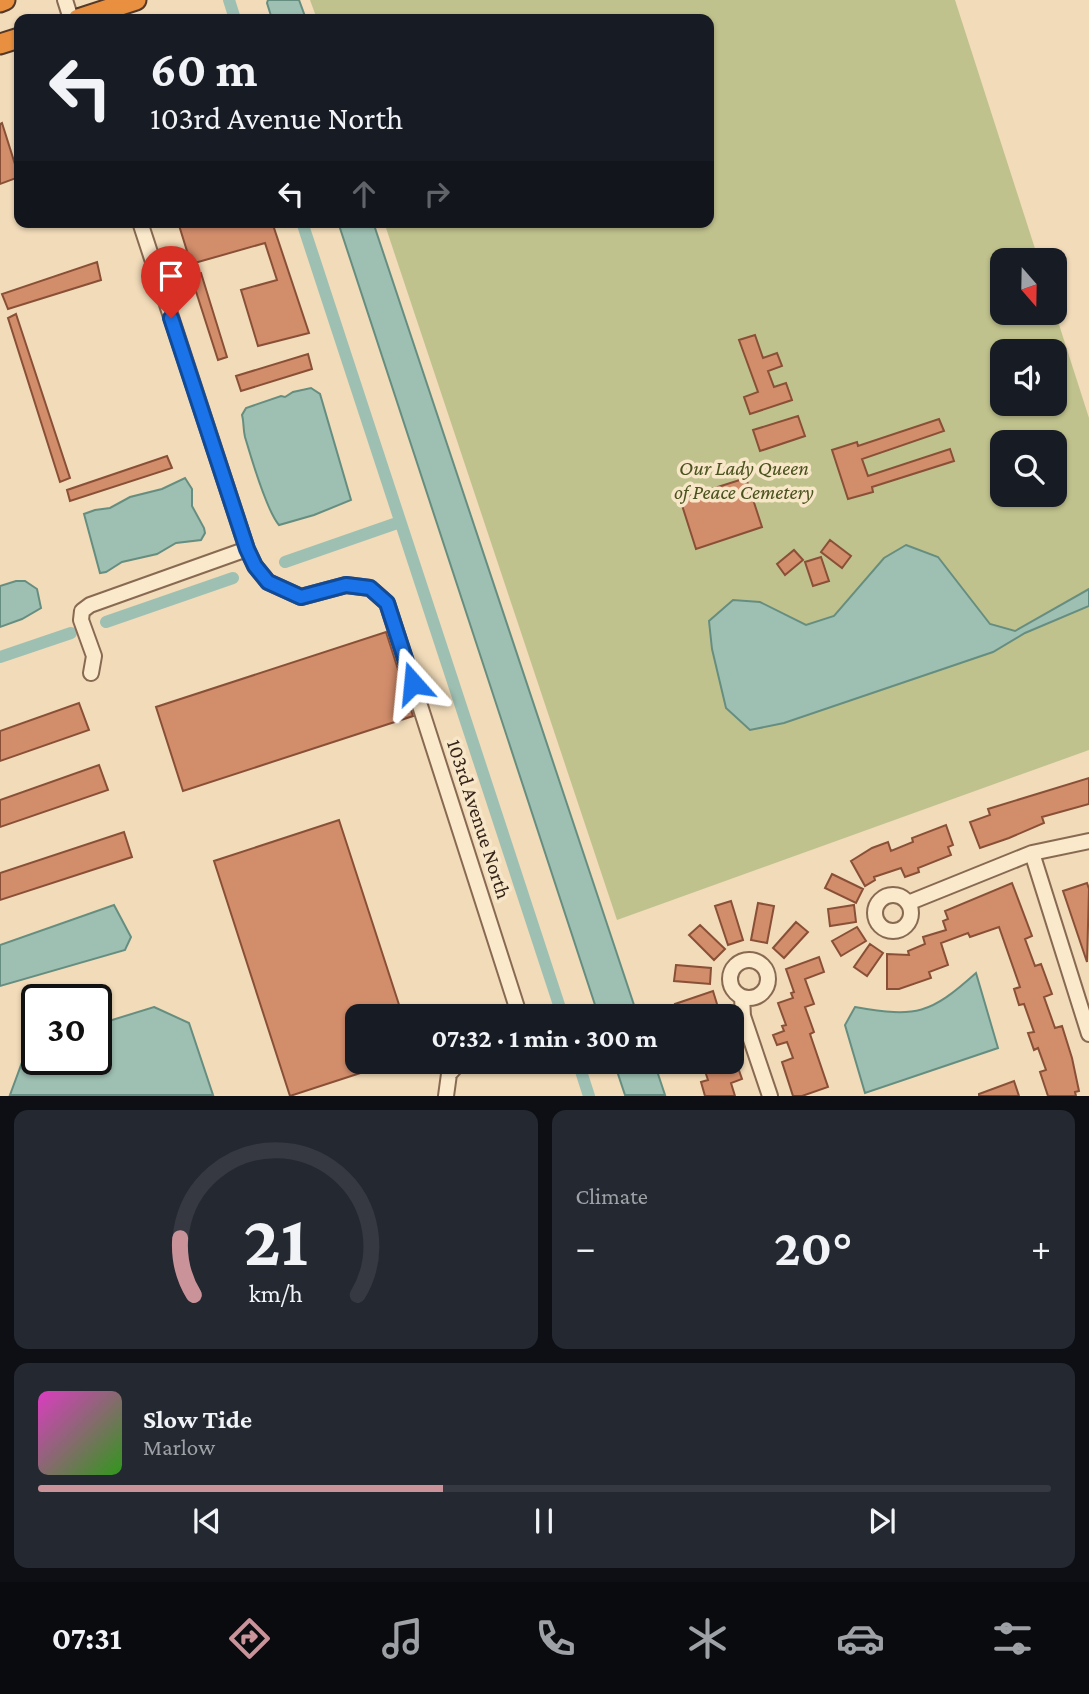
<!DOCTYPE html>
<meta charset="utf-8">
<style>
body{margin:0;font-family:"Crimson Pro",serif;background:#242831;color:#f1f3f6;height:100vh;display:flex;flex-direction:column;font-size:26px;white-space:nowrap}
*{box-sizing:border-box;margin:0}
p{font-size:23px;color:#9ea1a6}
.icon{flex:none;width:38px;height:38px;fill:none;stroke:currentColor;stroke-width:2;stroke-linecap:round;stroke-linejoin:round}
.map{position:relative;height:1096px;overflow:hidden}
.side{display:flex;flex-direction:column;gap:14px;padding:14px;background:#0d0f14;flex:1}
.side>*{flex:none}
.hud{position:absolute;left:14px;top:14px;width:700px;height:214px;border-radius:14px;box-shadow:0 2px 5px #0004;background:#171b24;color:#f1f3f6;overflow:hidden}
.needle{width:46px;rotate:160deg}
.buttons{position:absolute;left:990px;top:248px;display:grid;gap:14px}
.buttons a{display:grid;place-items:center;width:77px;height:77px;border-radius:14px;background:#171b24;box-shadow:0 2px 5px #0004;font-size:35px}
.speed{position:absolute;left:21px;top:984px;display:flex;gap:14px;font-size:35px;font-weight:700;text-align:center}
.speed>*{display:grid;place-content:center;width:91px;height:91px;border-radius:50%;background:#171b24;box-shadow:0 2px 5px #0004;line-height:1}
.speed .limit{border:4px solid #111;border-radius:10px;background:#fff;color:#111}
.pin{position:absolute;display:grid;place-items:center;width:60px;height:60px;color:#fff;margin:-72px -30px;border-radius:50% 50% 50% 0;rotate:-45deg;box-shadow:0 0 7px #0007}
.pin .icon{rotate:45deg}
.me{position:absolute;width:77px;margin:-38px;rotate:342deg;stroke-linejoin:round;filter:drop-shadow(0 0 5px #0008)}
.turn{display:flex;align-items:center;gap:24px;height:147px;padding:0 21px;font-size:32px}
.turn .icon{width:91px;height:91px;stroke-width:2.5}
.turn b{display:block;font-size:49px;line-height:60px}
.lanes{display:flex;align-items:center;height:66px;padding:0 21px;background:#0003;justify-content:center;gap:35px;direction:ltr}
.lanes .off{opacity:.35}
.big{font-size:52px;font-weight:700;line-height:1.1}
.side .card{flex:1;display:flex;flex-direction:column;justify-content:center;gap:10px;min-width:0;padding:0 24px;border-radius:14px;background:#242831}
.side .dial{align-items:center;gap:0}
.dial svg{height:182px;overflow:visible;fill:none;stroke:#363941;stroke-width:7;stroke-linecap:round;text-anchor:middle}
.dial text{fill:#f1f3f6;stroke:none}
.song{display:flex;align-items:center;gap:21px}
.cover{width:84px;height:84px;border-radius:10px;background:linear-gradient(135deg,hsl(310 70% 55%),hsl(110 70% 35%))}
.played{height:7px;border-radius:4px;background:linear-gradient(90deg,#ca939a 40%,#363941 40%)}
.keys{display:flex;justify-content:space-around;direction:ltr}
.heat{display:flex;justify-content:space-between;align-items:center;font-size:38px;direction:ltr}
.side .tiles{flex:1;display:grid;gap:14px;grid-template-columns:1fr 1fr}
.card:last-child{grid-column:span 2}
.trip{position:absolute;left:345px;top:1004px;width:399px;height:70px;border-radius:14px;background:#171b24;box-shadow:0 2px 5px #0004;font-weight:700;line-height:70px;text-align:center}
.dock{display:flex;height:112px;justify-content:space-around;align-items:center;background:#090b0e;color:#9ea1a6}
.dock .icon{width:49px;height:49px}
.dock .current{color:#ca939a}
.dock b{font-size:32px;color:#f1f3f6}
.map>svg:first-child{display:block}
.cemetery{fill:#c0c28d;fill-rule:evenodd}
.water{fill:#9ec0b3;stroke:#668e80;stroke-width:2}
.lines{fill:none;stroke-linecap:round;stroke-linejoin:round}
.canal{stroke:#9ec0b3;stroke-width:12}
.building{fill:#d28d6b;stroke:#895037;stroke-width:2}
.minor-casing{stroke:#886a53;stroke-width:18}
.highway-casing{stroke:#543928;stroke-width:23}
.minor{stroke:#fbe9cc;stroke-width:14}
.highway{stroke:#e99040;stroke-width:19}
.route-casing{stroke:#114b97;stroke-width:18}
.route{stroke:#1a73e8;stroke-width:12}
.labels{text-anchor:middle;stroke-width:7;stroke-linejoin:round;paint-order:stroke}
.park-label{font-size:21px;font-style:italic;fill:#4a531e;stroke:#f8e6c9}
.street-label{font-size:21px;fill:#352419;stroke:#f8e6c9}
</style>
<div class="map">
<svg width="1089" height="1096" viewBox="0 0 1089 1096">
<rect width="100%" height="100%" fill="#f1dbb9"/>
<!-- cemetery -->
<path class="cemetery" d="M310,0H955L1039,261H1003V313L1055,312L1089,418V750L617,920L384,222H709V19H317ZM1003,352H1055V404H1003ZM1003,443H1055V495H1003Z"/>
<!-- water -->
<path class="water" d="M268,0H299L306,19H272L267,3Z
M338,222H373L638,1017H599Z
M311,388L320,394L351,500L314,515L279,525C266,510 251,457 245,437C243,429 244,422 242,415L246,408L281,396L285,397L293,392Z
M185,478L192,489V506L204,528L205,533L201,540L176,543L157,554L122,562L106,572L100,573L84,514L95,510L110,508L130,497L162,489Z
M906,545L938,557L990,624L1015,631L1089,589V606L1025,633L993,652L784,723L750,730L726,708L712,649L709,621L733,600L760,602L806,625L834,616L884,558Z
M16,581H25L37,589L41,608L22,619L0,627V586Z
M114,905L131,937L125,950L0,986V945Z
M976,973L998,1048L865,1093L845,1025L855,1007C917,1018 930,1014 976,973Z
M154,1007L189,1023L213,1095H10L28,1046L37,1043V1059H96V1025Z
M614,1062H654L665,1095H625Z"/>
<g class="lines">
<!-- canal -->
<path class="canal" d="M229,0L235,19
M302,222L563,1017
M285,562L400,522
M106,622L233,578
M0,657L71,633
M578,1062L589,1096"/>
</g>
<!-- building -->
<path class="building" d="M2,123L19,177L0,184V124Z
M178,222H272L309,333L258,346L241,290L277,280L265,243L191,264Z
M97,262L101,280L8,309L2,294Z
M201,273L227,357L218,360L191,276Z
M16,314L70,478L60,482L8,318Z
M755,335L763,358L777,353L782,366L768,371L774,387L786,383L792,400L750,414L744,397L758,392L739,340Z
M308,354L312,369L241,391L236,376Z
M798,416L805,436L760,451L753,430Z
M939,419L944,431L862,459L868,476L950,449L954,461L872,487L873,492L848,499L832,450L857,442L858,446Z
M167,456L172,468L70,501L67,490Z
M746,478L762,527L696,549L680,499Z
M830,540L851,556L842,568L821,552Z
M794,550L803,560L785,575L777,564Z
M821,557L829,581L813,586L805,562Z
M386,632L413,716L183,791L156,707Z
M79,703L89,730L0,761V731Z
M99,765L108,790L0,827V800Z
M1089,778V804L1042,817L1044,823L1009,838L980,848L970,822L990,815L988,809Z
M339,820L403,1017H357V1062L388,1064L290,1096L214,861Z
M946,825L953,845L948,847L951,855L918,868L919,872L905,877L901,868L874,877L875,880L865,886L851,861L872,848L888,842L891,851L913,842L912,838Z
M124,832L132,857L0,900V873Z
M832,874L863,889L856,903L825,888Z
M1012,883L1032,936L1025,939L1035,966L1041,964L1052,994L1044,997L1055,1028L1062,1026L1072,1058L1079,1091L1075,1092L1076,1096H1048L1040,1072L1046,1070L1038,1048L1034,1050L1028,1033L1034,1032L1024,1004L1019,1005L1014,989L1020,987L999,927L970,937L968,933L941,943L948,965L929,972L931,978L899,989H887V954L909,955L908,951L925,944L923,937L946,930L943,921L948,919L945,911Z
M1087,883L1089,889L1087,962L1063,891Z
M731,901L743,940L728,945L715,906Z
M758,903L774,906L767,943L751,940Z
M854,905L856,922L830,926L828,909Z
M796,922L808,932L784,958L773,948Z
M700,925L725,949L714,960L689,935Z
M857,927L866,941L841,956L832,941Z
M870,944L883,953L867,976L854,967Z
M819,957L824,972L805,979L814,1004L805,1007L814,1032L810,1034L828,1087L802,1096H793L782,1062L793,1058L787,1042L777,1045L773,1035L784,1031L782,1026L786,1025L778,1003L793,998L791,993L794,992L786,969Z
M676,965L711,968L710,984L674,981Z
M713,991L721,1017H679L675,1004Z
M702,1062H736L742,1079L731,1083L735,1096H705L701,1082L708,1080Z
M1014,1081L1019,1096H979V1094Z"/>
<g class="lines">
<!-- minor casing -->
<g class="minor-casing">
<path id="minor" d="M65,0L71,19
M140,222L247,549L255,566L268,582L301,597L346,585L370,588L387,603L520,1017
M91,673L94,656L81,620L82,611L90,605L247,549
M1032,853L1089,1034
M875 913a18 18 0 1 1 36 0a18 18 0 1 1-36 0Z
M908,903L1032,853L1089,841
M730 979a19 19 0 1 1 38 0a19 19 0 1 1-38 0Z
M742,997L743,1016L770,1096
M446,1096L449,1074L460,1062"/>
</g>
<!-- highway casing -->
<g class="highway-casing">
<path id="highway" d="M0,2L5,0
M78,19L136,0
M0,44L19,38"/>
</g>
<!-- minor -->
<use href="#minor" class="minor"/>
<!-- highway -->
<use href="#highway" class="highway"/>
</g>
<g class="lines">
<!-- route casing -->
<g class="route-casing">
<path id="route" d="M171,318L247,549L255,566L268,582L301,597L346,585L370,588L387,603L413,683"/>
</g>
<!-- route -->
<use href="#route" class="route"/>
</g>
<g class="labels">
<!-- park labels -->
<g class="park-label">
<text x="744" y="475">Our Lady Queen<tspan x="744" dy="24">of Peace Cemetery</tspan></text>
</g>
<!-- street labels -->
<g class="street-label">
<text transform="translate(479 819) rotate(72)" y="7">103rd Avenue North</text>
</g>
</g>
</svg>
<div class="buttons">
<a><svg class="needle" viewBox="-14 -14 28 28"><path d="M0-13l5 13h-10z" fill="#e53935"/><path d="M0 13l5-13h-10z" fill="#9ea1a6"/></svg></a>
<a><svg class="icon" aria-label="sound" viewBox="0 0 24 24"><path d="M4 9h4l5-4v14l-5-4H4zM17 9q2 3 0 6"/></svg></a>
<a><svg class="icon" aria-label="search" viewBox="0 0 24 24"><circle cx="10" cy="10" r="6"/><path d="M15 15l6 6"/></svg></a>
</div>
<div class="speed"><div class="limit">30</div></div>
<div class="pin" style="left:171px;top:318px;background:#d93025"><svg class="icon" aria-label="arrive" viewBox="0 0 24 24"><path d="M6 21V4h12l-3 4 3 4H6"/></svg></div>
<svg class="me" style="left:413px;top:683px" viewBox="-20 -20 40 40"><path d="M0-17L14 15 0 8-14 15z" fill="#1a73e8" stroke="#fff" stroke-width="4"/></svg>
<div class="trip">07:32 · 1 min · 300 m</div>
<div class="hud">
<div class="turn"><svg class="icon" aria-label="left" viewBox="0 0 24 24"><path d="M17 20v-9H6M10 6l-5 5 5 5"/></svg><div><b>60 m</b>103rd Avenue North</div></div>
<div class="lanes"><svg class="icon" aria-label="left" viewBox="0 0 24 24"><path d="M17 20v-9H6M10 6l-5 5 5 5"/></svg><svg class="icon off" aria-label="ahead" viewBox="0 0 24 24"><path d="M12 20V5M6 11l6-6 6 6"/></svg><svg class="icon off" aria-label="right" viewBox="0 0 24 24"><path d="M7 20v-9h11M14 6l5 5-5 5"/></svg></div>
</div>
</div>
<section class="side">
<div class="tiles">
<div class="card dial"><svg viewBox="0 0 100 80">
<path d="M14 69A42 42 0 1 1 86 69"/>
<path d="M14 69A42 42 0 0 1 8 44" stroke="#ca939a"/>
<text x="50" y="56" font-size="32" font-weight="700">21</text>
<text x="50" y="72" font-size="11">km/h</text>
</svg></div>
<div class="card"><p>Climate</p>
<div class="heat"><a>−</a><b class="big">20°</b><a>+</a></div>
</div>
<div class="card">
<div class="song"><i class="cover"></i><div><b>Slow Tide</b><p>Marlow</p></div></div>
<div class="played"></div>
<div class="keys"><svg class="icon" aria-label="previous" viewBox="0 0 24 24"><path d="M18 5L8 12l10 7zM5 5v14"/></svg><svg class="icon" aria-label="pause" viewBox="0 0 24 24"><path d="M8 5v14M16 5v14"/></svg><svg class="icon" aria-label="next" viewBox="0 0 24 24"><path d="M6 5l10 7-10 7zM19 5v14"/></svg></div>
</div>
</div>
</section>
<nav class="dock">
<b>07:31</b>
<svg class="icon current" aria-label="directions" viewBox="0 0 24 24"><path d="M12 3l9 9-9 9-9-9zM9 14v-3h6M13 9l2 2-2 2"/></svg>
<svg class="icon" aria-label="music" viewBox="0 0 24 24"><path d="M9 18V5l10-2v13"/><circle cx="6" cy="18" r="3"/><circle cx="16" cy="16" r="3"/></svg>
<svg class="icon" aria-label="phone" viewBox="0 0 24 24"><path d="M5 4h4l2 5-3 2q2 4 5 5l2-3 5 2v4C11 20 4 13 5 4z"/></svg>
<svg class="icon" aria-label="climate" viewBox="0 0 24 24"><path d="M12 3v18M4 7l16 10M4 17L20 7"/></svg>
<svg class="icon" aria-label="car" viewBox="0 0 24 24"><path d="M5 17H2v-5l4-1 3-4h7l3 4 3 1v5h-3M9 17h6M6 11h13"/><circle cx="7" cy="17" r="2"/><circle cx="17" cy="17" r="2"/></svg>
<svg class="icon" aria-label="filters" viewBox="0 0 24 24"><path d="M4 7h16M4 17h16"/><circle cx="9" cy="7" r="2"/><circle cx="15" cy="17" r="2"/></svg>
</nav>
